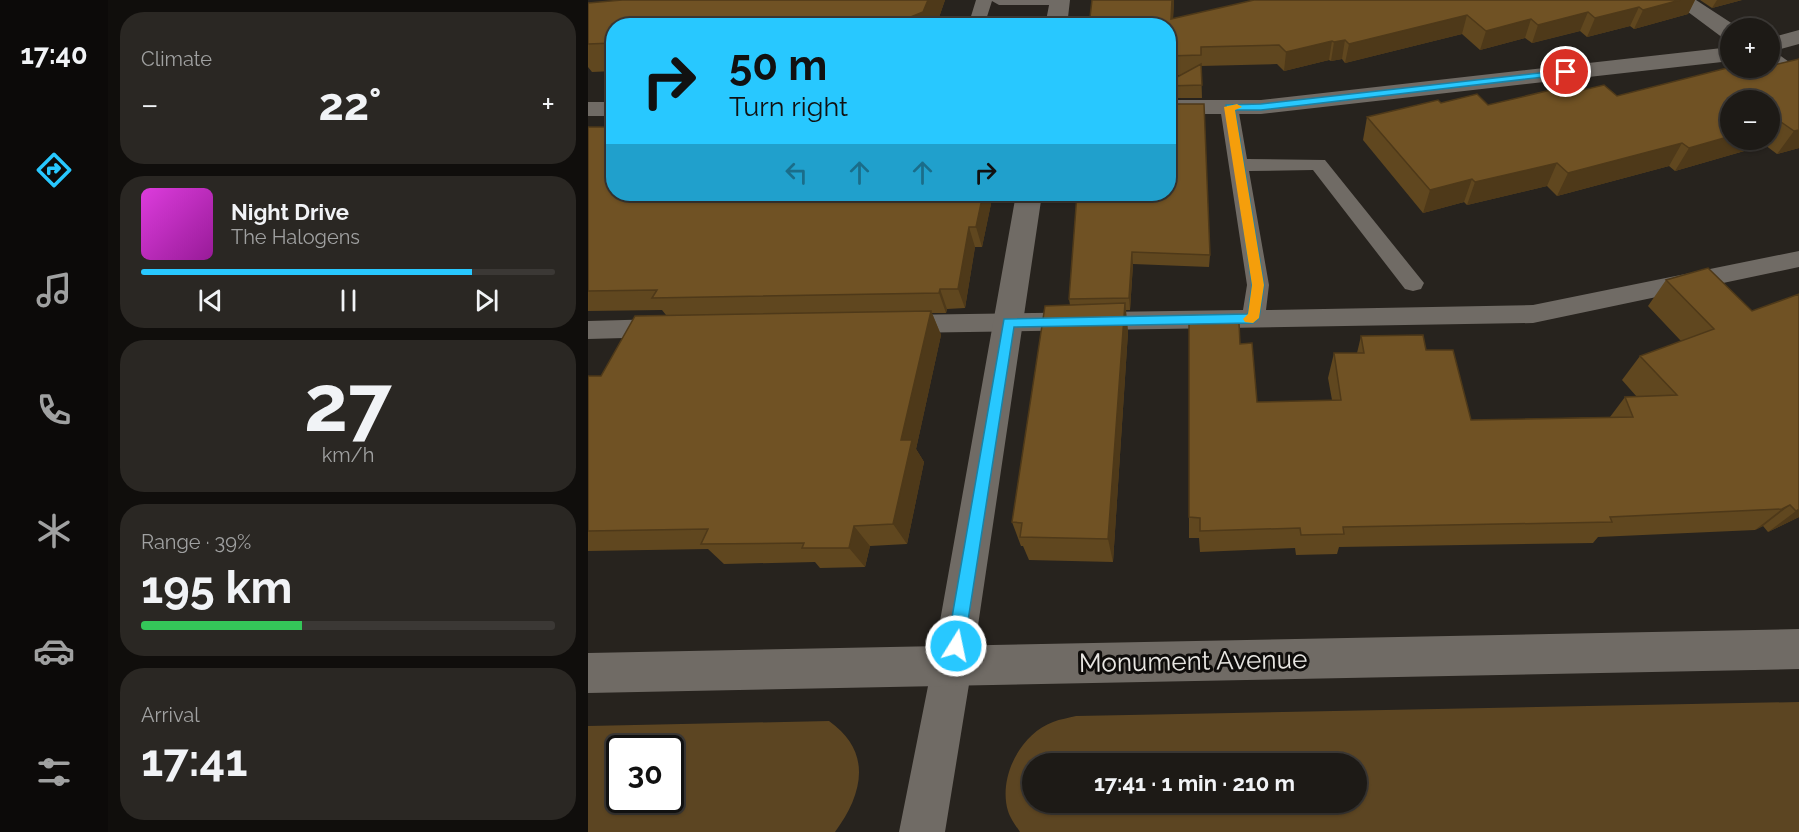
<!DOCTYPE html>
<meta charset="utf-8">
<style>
body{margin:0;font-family:Raleway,sans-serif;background:#2a2723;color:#f1f3f6;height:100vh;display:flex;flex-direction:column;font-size:22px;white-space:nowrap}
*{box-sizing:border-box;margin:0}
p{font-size:20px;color:#a0a1a1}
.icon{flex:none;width:33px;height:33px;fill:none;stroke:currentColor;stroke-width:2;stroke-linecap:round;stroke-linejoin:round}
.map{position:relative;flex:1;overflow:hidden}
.details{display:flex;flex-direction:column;gap:12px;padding:12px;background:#100e0c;width:480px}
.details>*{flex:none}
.top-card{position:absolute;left:18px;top:18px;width:570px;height:183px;border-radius:24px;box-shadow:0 2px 4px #0004,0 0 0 2px #3b3835;background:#28c8ff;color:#111;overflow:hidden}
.controls{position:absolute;left:1132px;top:18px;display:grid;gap:12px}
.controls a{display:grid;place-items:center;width:60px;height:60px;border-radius:50%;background:#1d1a16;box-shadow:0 2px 4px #0004,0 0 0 2px #3b3835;font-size:30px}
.speed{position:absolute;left:18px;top:735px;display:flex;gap:12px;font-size:30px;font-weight:700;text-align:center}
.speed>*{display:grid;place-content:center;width:78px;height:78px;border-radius:50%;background:#1d1a16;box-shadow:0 2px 4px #0004,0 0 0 2px #3b3835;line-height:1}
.speed .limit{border:3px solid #111;border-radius:9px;background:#fff;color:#111}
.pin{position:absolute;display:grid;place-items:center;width:51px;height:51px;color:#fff;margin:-26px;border:3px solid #fff;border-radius:50%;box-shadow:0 2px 6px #0007}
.me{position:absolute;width:66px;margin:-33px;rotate:10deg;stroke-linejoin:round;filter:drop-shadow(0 0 4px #0008)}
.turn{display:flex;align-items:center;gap:21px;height:126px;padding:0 24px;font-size:27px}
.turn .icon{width:78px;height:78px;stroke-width:2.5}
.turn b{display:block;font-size:42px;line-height:51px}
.lanes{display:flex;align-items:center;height:57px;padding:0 24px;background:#0003;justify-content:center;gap:30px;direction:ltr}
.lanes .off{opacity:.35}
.big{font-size:45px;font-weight:700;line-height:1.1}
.details .tile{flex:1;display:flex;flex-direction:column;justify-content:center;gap:9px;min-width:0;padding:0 21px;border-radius:24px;background:#2a2723}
.details .dial{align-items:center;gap:0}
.dial b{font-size:78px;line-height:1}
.song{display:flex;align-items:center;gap:18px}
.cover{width:72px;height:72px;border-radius:9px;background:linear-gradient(135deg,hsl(300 70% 55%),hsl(300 70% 35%))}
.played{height:6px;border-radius:3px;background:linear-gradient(90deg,#28c8ff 80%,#3b3835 80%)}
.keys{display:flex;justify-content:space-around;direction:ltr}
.heat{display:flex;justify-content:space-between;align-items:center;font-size:33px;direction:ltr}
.charge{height:9px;border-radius:4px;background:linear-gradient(90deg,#34c759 39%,#3b3835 0)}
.trip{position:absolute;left:434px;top:753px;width:345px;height:60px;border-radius:30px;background:#1d1a16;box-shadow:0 2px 4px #0004,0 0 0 2px #3b3835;font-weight:700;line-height:60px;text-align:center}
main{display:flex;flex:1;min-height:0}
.menu{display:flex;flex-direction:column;width:108px;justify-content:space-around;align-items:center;background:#0c0a09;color:#a0a1a1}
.menu .icon{width:42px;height:42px}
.menu .on{color:#28c8ff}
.menu b{font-size:27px;color:#f1f3f6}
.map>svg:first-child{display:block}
.green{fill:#5c4522;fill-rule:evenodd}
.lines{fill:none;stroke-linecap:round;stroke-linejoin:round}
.service{fill:#706b65;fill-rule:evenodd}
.minor{fill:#706b65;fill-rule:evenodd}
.tertiary{fill:#706b65;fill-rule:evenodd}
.wall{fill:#60471f;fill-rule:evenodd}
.shaded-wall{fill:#4e3919}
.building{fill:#705224;stroke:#4e3919;stroke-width:1.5}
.route{fill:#28c8ff;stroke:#1a82a6;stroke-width:1.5}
.slow{fill:#f59e0b}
.labels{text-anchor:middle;stroke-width:6;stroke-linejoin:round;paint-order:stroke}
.near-street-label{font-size:26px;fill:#e8e6e2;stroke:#0f0d0b}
</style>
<main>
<nav class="menu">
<b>17:40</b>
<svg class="icon on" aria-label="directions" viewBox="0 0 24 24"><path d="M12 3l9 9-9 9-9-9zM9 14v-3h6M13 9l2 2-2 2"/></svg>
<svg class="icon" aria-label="music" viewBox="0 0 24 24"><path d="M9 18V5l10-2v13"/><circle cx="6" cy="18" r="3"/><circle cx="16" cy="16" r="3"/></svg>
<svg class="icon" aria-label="phone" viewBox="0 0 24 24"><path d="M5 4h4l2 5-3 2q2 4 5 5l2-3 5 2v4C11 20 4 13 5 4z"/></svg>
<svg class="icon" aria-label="climate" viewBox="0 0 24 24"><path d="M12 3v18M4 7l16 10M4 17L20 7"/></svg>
<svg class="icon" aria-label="car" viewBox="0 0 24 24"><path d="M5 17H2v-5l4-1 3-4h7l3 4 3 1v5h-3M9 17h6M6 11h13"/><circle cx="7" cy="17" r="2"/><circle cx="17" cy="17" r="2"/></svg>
<svg class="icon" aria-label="filters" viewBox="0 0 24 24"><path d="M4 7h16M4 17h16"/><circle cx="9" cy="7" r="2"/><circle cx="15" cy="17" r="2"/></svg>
</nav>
<section class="details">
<div class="tile"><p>Climate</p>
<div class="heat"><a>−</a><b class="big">22°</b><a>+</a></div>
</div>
<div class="tile">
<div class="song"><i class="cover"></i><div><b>Night Drive</b><p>The Halogens</p></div></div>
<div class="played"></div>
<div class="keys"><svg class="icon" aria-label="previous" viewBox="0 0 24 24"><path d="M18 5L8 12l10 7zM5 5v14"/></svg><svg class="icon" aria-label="pause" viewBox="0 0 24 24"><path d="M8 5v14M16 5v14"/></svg><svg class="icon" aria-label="next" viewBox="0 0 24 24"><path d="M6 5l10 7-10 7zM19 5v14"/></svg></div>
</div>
<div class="tile dial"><b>27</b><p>km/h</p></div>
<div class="tile"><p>Range · 39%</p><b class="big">195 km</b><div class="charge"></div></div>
<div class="tile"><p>Arrival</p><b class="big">17:41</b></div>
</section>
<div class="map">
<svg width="1211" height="832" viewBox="0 0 1211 832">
<rect width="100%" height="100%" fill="#27231e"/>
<!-- green -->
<path class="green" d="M1211,702V832H432C428,826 422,818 420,811C410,778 432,734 465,722C472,719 481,718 488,716ZM444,764H768V802H444Z
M241,721C285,752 275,794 247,832H0V726ZM32,748H82V800H32Z"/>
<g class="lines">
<!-- service -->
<path class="service" d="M388,0H477L469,5H411L404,1L396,26H380Z
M641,101L648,103L650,107L659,159L737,160L836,283L833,289L825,291L817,289L725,170L661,171L681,285L678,310L945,305L1211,251V267L945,323L314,333L306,330L302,324L306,318L314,315L655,310L659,285L632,107L634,103Z
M73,319L81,322L85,328L81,334L73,337L0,339V321Z"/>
<!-- minor -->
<path class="minor" d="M462,0H482L479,26H457Z
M1084,0H1108L1151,28H1143V40L1135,38Z
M1211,30V44L1182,52V38Z
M1143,47V61L673,114H580V100H673Z
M1182,52L1190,54L1211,69V86L1203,84L1179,68H1182Z
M0,102H26V116H0Z
M428,194H454L384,666L357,832H311L344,666Z"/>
<!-- tertiary -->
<path class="tertiary" d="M1211,629V669L0,693V653Z"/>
</g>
<!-- wall -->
<path class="wall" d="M357,0L348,26H26V71L4,72L0,67V3Z
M504,0H586L585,19L666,0H1107L1100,14L1046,29L1042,26L999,37L992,31L944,43L937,38L892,50L874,34L757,63L754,59L743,61L741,60L696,71L689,64L613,66L614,98H580V82L593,75H580V26Z
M1112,0H1154L1124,8Z
M1211,59V148L1189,154L1177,145L1087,171L1081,166L969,196L959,186L879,205L876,202L835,213L775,140L779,117L853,103L900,105L978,94L1029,96L1159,71ZM1182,100V140H1143Z
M0,127L26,194H405L394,247H387L377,308L359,309L358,313H344L353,335L328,449L336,462L319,544L282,546L277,567L232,568L227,562L136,564L120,549L0,551V376H13L78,315L74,310L0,311Z
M489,194L622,255L621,267L545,264L542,310H538L540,332L525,562L441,560L435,546H433L424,522L482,305L481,299Z
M1078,280L1164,311L1211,294V517L1180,532L1175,526L1167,530L1010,537L1005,543L751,547L749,554L708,555L707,548L612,552L611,538H601V324L652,344L669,402L744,400L740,378L746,353H769L773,336L838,350L883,420L1022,417L1037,397H1049L1034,380L1052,356L1093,341L1060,306Z"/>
<!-- shaded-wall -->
<path class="shaded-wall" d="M340,0H357L348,26H318L320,18Z
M584,0H586L584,38L583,19Z
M1092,0H1107L1100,14L1046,29L1055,10Z
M1129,0H1154L1124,8Z
M1051,7L1042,26L999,37L1007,18Z
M1000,12L992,31L944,43L950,25Z
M879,15L874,34L757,63L761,44Z
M943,19L937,38L892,50L898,31Z
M757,40L754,59L743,61L746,42Z
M744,41L741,60L696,71L698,52Z
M1193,122L1182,137V125Z
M1211,130V148L1189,154L1206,131Z
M1143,136V140H1180L1177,145L1087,171L1101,148Z
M1094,143L1081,166L969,196L980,173Z
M969,163L959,186L879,205L887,182Z
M884,179L876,202L835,213L842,190Z
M395,194H405L394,247L388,227Z
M381,227L387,247L377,308L370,289Z
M544,252L545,264L542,310L541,298Z
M352,289L359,309L358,313L351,293Z
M537,303L540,332L525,562L520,539Z
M343,311L353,335L328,449L336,462L319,544L305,524L313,440Z
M1202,505L1175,526L1167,530L1194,509Z
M1211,509V517L1180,532L1208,511Z
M266,526L282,546L277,567L261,548Z"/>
<!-- building -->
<path class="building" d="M34,0H340L335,12L320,18L318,26H26V43L0,44V3Z
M504,0H584L583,19L666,0H1092L1055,10L1051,7L1007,18L1000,12L950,25L943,19L898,31L879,15L761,44L757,40L746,42L744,41L698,52L691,45L613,47V55L580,56V26H501Z
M1211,59V130L1206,131L1193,122L1182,125V100H1143V136L1101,148L1094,143L980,173L969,163L887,182L884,179L842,190L779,117L850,100L853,103L889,94L900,105L971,88L978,94L1016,85L1029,96L1143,67V68H1153L1159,71L1176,68H1182V66Z
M613,64L614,85L580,86V82Z
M580,104H616L622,255L544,252L541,298L481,299L489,194H580Z
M0,127H26V194H395L388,227H381L370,289H352L351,293L64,298L69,290L0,291Z
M1120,268L1164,311L1211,294V509L1208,511L1202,505L1194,509L1022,517L1024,522L755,527L756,534L713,535L712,528L612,531V518L601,517V324L651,323L652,344L664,343L669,402L753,400L746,353H776L773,336L835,335L838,350H865L883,420L1045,417L1037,397L1089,395L1052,356L1126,329L1078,280Z
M537,303L520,539L432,537L434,523L424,522L457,306Z
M343,311L313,440H324L305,524L266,526L261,548H214L216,543L113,544L120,529L0,531V376H13L47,316Z"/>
<!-- route -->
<path class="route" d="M978,70H982V74L673,110H647L676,285L671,318L665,323L426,327L376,646L373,652L368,655L362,652L359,646L416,319L660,314L664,285L638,105L673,104Z"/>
<!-- slow -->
<path class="slow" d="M649,104L654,107L647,110L676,285L671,318L665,323L657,322L655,319L660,314L664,285L636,107Z"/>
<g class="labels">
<!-- near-street labels -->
<g class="near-street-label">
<text transform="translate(605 661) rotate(-1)" y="9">Monument Avenue</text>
</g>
</g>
</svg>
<div class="controls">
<a>+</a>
<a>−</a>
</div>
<div class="speed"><div class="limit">30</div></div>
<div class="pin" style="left:978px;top:72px;background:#d93025"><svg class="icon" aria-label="arrive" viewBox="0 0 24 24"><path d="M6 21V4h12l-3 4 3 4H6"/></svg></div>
<svg class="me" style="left:368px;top:646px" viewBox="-20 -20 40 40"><circle r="17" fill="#28c8ff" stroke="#fff" stroke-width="3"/><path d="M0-11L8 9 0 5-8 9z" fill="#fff"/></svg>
<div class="trip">17:41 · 1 min · 210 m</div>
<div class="top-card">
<div class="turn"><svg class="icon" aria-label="right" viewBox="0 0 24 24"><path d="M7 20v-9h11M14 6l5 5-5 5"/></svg><div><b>50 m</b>Turn right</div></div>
<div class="lanes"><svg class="icon off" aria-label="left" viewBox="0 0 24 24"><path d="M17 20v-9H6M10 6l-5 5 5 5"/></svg><svg class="icon off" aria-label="ahead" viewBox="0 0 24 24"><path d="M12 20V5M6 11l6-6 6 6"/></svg><svg class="icon off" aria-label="ahead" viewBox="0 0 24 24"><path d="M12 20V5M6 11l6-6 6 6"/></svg><svg class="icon" aria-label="right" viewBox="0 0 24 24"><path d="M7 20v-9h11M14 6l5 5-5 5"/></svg></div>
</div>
</div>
</main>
